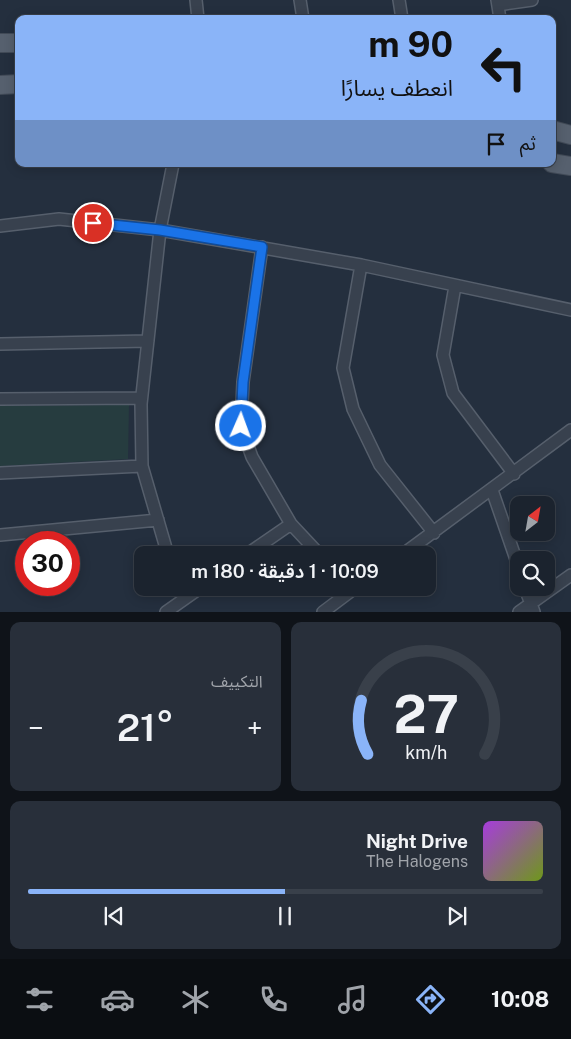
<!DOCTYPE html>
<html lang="ar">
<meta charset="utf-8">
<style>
body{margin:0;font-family:"Public Sans","Noto Sans Arabic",sans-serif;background:#282f3a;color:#f1f3f6;direction:rtl;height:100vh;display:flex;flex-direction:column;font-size:19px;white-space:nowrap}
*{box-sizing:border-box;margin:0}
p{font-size:16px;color:#a0a4aa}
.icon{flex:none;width:28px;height:28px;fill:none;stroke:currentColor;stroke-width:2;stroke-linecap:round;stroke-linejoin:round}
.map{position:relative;height:612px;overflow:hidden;direction:ltr}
.panel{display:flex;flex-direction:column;gap:10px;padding:10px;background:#0f1319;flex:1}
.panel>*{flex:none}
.hud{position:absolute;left:15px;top:15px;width:541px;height:152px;border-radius:10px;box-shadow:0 2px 12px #0003,0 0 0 1px #39404a;direction:rtl;background:#8ab4f8;color:#111;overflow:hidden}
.needle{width:32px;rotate:31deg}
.buttons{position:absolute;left:510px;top:496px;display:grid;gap:10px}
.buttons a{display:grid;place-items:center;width:45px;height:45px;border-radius:10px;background:#1b232e;box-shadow:0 2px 12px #0003,0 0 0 1px #39404a;font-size:25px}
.speed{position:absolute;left:15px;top:531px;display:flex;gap:10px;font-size:25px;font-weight:700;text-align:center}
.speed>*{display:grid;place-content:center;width:65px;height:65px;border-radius:50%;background:#1b232e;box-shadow:0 2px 12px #0003,0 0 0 1px #39404a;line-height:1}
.speed .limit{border:8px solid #d22;background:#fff;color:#111}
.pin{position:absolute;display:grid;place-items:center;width:42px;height:42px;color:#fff;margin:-21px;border:2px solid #fff;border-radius:50%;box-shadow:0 1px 5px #0007}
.me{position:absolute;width:55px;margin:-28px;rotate:2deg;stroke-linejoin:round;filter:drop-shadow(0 0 4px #0008)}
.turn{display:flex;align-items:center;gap:18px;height:105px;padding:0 20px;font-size:22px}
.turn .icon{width:65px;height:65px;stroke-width:2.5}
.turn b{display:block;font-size:35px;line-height:42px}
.then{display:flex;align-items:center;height:48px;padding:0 20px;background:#0003;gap:10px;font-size:19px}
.big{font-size:38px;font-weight:600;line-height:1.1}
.panel .widget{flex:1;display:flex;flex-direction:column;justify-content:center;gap:8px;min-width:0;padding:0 18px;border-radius:10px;background:#282f3a}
.panel .dial{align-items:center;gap:0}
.dial svg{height:130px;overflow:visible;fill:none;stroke:#39404a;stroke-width:7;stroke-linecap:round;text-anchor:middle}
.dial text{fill:#f1f3f6;stroke:none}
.song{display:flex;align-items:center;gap:15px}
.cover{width:60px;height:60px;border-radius:8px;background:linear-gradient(135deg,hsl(280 70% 55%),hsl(80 70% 35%))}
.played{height:5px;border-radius:2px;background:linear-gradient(90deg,#8ab4f8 50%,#39404a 50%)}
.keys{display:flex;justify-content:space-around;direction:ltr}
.heat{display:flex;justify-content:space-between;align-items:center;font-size:28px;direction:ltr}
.panel .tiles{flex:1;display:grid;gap:10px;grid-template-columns:1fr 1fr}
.widget:last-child{grid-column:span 2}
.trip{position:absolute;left:134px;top:546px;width:302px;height:50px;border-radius:10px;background:#1b232e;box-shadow:0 2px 12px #0003,0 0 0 1px #39404a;font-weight:600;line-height:50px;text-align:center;direction:rtl}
.dock{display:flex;height:80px;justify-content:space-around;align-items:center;background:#0b0e12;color:#a0a4aa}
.dock .icon{width:35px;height:35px}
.dock .active{color:#8ab4f8}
.dock b{font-size:22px;color:#f1f3f6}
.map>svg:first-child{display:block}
.green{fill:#263c3f}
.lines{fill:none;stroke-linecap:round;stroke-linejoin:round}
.minor-casing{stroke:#565f6c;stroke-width:14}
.primary-casing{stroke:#414a57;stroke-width:20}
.minor{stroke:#38414e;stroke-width:11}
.primary{stroke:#56606e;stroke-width:18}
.route-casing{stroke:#114b97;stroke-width:12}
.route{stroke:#1a73e8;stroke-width:9}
</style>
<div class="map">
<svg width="571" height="612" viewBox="0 0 571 612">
<rect width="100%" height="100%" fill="#242f3e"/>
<!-- green -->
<path class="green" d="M129,405L128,459L0,466V406Z"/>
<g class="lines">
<!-- minor casing -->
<g class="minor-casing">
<path id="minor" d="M196,0L198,19
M300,0L303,19
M399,0L402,19
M497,0L500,19
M498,5L532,0
M0,226L59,219L160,230L361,265L571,310
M262,247L243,382L241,426L252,457L291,524L320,555
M361,265L343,368L353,409L380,465L434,533
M455,286L443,355L453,393L514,474
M0,344L148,341
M0,399L141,398
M0,473L142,466
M492,490L519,568
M0,535L158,520
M168,555L142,466L141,404L160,230L173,164
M246,555L291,524
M402,555L571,430
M525,588L534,612
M166,612L200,588
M323,612L355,588
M519,612L571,575"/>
</g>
<!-- primary casing -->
<g class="primary-casing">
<path id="primary" d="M0,43H19
M0,85L19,84
M552,130L571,135
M552,163L571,166"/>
</g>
<!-- minor -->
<use href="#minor" class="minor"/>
<!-- primary -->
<use href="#primary" class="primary"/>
</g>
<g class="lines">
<!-- route casing -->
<g class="route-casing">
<path id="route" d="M93,223L160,230L262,247L243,382L241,426"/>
</g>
<!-- route -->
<use href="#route" class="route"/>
</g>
</svg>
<div class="buttons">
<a><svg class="needle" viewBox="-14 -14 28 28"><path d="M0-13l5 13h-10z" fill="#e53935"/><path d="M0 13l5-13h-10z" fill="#a0a4aa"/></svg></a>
<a><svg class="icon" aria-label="search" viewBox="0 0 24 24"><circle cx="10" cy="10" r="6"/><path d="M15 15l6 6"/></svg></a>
</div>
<div class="speed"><div class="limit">30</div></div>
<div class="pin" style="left:93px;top:223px;background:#d93025"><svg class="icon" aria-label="arrive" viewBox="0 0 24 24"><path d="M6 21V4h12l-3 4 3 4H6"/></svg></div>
<svg class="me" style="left:241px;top:426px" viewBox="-20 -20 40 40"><circle r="17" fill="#1a73e8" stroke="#fff" stroke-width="3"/><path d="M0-11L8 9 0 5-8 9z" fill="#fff"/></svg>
<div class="trip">10:09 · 1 دقيقة · 180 m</div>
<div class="hud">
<div class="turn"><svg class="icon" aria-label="left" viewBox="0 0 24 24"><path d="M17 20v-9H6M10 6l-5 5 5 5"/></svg><div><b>90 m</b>انعطف يسارًا</div></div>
<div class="then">ثم<svg class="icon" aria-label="arrive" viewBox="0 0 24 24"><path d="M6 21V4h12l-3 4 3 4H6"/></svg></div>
</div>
</div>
<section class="panel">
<div class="tiles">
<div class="widget dial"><svg viewBox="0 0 100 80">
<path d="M14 69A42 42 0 1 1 86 69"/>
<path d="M14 69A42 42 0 0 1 10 36" stroke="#8ab4f8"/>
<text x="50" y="56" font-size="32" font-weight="700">27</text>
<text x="50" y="72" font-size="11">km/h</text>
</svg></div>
<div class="widget"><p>التكييف</p>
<div class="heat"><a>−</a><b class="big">21°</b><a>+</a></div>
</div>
<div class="widget">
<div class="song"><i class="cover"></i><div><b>Night Drive</b><p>The Halogens</p></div></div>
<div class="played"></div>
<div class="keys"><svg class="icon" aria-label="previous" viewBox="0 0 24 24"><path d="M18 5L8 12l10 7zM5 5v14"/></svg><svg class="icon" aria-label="pause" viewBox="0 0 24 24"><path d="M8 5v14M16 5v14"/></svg><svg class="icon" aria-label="next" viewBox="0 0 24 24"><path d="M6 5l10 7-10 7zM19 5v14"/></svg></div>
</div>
</div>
</section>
<nav class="dock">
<b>10:08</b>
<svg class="icon active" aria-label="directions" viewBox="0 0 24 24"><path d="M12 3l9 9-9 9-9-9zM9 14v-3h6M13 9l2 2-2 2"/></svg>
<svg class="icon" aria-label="music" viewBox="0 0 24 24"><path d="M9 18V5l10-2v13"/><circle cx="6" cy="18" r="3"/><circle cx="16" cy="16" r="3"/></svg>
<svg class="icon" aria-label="phone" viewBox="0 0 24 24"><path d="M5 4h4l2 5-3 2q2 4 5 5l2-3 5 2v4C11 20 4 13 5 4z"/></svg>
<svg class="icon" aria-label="climate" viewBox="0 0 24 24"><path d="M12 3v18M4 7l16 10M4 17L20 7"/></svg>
<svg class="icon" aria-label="car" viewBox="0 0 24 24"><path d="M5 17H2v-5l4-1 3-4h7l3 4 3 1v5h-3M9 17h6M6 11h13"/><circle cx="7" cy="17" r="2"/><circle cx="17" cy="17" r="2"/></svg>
<svg class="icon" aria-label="filters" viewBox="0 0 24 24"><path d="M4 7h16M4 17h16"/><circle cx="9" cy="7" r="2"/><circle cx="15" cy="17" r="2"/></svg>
</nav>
